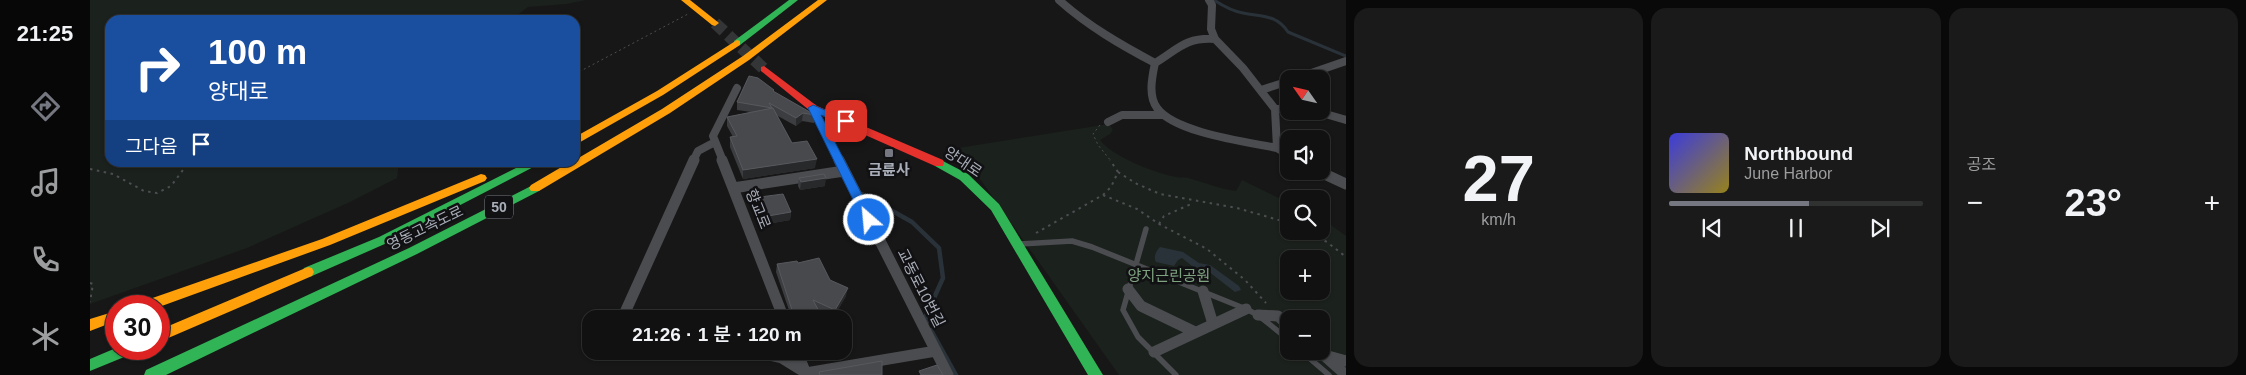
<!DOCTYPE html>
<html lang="ko">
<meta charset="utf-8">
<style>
body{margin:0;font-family:Arial,"Noto Sans KR",sans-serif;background:#1a1a1a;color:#f1f3f6;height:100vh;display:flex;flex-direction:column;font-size:19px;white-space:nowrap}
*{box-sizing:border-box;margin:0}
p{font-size:16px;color:#9c9d9f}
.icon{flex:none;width:28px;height:28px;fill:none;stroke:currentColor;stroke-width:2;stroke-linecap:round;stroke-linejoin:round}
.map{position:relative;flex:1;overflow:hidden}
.side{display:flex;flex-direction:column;gap:8px;padding:8px;background:#090909;width:900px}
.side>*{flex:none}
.guide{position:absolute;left:15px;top:15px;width:475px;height:152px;border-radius:15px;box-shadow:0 1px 4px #0004,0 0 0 1px #303131;background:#1a4fa0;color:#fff;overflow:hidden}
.needle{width:32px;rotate:304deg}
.buttons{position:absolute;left:1190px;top:70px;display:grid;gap:10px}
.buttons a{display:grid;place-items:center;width:50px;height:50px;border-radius:10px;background:#111;box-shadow:0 1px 4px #0004,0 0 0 1px #303131;font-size:25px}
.speed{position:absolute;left:15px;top:295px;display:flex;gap:10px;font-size:25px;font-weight:700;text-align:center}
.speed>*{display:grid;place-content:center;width:65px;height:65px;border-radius:50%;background:#111;box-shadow:0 1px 4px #0004,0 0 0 1px #303131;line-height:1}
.speed .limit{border:8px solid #d22;background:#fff;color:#111}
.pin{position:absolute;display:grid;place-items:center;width:42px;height:42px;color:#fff;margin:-21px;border-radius:10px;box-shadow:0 2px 8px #0006}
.me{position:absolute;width:55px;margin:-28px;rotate:333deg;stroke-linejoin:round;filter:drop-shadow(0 0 4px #0008)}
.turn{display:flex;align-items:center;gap:18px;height:105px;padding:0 20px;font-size:22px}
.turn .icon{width:65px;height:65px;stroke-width:2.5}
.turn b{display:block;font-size:35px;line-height:42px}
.then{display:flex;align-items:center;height:48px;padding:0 20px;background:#0003;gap:10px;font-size:19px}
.big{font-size:38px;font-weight:600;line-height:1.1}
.side .widget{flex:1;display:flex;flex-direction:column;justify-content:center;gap:8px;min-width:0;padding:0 18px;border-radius:15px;background:#1a1a1a}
.side .dial{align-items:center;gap:0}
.dial b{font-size:65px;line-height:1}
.song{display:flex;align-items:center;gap:15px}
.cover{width:60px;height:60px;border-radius:8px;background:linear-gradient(135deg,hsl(240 70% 55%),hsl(50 70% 35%))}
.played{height:5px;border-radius:2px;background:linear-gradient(90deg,#757880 55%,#303131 55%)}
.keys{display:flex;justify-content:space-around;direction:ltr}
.heat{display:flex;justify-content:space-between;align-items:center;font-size:28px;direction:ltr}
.side .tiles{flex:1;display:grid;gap:8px;grid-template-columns:repeat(3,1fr)}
.trip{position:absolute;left:492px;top:310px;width:270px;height:50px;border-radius:15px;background:#111;box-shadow:0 1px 4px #0004,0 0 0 1px #303131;font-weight:600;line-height:50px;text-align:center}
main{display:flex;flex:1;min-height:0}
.menu{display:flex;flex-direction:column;width:90px;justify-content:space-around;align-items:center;background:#070707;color:#9c9d9f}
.menu .icon{width:35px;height:35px}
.menu .current{color:#757880}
.menu b{font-size:22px;color:#f1f3f6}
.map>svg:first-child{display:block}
.green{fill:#1b211c;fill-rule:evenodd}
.water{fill:#2a3239}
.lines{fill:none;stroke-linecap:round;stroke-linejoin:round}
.stream-far1{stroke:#2a3239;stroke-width:3}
.stream{stroke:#2a3239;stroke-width:4.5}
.secondary-tunnel{stroke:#343537;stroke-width:12;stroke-dasharray:12 6;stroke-linecap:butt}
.path-far1{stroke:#4d4e52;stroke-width:1;stroke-dasharray:2 3;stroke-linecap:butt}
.path{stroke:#4d4e52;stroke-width:2;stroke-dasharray:2.5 4.5;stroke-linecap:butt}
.lane{stroke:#4b4c50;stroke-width:5.5}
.street-far1{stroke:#4b4c50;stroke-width:8}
.street{stroke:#4b4c50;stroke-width:11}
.fast{fill:#30b455;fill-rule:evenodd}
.slow{fill:#ff9f0a;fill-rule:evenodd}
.jam{fill:#e5322d;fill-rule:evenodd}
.wall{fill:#3c3d40}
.shaded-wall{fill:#28292a}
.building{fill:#48494d;stroke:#57595e}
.route{fill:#1a73e8;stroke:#114b97}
.poi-dot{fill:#757880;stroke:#111113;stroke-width:2}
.labels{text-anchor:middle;stroke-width:5;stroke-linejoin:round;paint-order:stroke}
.shield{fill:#111113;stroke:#7b7e86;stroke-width:1}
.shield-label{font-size:14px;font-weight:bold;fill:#a8adb8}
.street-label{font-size:15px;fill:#a8adb8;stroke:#111113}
.poi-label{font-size:15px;font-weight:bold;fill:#a8adb8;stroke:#111113}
.park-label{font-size:15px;fill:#7fa381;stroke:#111113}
</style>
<main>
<nav class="menu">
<b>21:25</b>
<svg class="icon current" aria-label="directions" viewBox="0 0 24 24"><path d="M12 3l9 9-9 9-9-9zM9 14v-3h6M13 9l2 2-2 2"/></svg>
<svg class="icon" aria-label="music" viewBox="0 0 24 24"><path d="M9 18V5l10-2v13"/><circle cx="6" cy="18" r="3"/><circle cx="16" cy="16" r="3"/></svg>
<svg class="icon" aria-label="phone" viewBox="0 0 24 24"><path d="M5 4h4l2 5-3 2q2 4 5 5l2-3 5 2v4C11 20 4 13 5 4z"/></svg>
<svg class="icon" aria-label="climate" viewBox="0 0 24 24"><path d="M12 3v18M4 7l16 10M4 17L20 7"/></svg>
</nav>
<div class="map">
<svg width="1256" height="375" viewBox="0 0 1256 375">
<rect width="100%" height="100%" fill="#171717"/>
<!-- green -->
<path class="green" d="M0,0H496L476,4L438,7L421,20H20V162L309,163L307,178L260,202L157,248L0,304Z
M1019,124L1023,130L1020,134L1010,140C1023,157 1065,173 1086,177C1090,178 1094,177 1098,178C1114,182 1129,189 1146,191L1152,180L1199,203V231H1231V218L1256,236V375H1029L868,148ZM1199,259H1231V291H1199ZM1199,319H1231V351H1199Z"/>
<!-- water -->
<path class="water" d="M1070,247L1093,252L1109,263L1120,265L1149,286L1151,290L1145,292L1118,271L1102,266L1092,258L1088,260L1084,266L1066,262C1063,257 1066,251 1070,247Z"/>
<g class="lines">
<!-- stream-far1 -->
<path class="stream-far1" d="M1124,0C1133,6 1142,11 1153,13C1172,17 1186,14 1198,32L1256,56"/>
<!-- stream -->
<path class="stream" d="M772,194L822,222L849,248L853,278L835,318L837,322
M841,330L866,375"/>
<!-- secondary-tunnel -->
<path class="secondary-tunnel" d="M625,23L674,69"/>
<!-- path-far1 -->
<path class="path-far1" d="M485,74L598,14
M1010,125L1003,134L1008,145L1021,161"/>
<!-- path -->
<path class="path" d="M0,169L23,174L54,191L67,193L81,186L99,162
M1028,172L1047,184L1070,194L1147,208L1199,223
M1013,195L1047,209L1069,224L1117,249L1155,280L1176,303
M1069,224L1074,216L1099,205V201
M1216,231L1237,242L1256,257
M946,233L1013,195L1021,187L1028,172L1020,160
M0,283L3,284L0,302"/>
<!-- lane -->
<path class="lane" d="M1056,229L1033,310L1048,337L1086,375
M930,244L982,241L1002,247L1156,309L1168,315L1199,340
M1211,351L1239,375"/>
<!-- street-far1 -->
<path class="street-far1" d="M969,0C998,26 1031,45 1065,63
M1119,0L1122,5L1121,29L1125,39L1153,68L1185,109L1187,148
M1125,39C1096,37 1088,49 1065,63C1062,77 1058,96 1067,108C1085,133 1158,142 1187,148L1199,155
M1204,79L1256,61
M1171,90L1199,81
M723,108L750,161
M1185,109H1199
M1225,111L1256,120
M1018,122L1032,115H1073
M603,161L608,151L625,142
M633,161L623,136L647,88"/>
<!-- street -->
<path class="street" d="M632,160L643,188
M749,160L858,375
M1228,171L1256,184
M1038,289L1051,306L1105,332
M1113,291L1123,324
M1168,315L1188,316L1199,326
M532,319L604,160
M694,319L643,188L754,171
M662,351L692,358L716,373L846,351
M707,351L716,374
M1229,351L1256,375
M1064,352L1156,309
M1238,356L1256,361"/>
<!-- fast -->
<path class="fast" d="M699,0H708L650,45H644V41Z
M849,159L878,174L909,204L1013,375H998L901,210L870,180L845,166L844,163L845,160Z
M438,162H453L297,243L222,276L218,277L214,276L212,272L214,268L289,237Z
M445,184L449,185L451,188L449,191L327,254L76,375H54L56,370L319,248Z
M26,348L46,349L44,353L0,371V359Z"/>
<!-- slow -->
<path class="slow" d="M591,0H600L629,23L625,26L622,25Z
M728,0H737L659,60L580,113L449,191H441L439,188L441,185L480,162H485V160L572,109L653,56Z
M647,40L650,41V45L573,95L485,145V137L567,91Z
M391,174L395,175L397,178L395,181L240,245L69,307L49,306L51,302L232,239Z
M218,267L222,268L224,272L222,276L69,342V330Z
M26,311V321L0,331V319Z"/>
<!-- jam -->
<path class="jam" d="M674,66L727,106L853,160L854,163L853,166H845L719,110L671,71V67Z"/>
</g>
<!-- wall -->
<path class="wall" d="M684,90V92L725,115L724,123L712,121L706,126L686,115L702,143L725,168L653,179L640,147V137H643L637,126V117L661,112L647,110V102Z
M709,178L735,186L710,190L708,186Z
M670,197L701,212L700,220L677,224L670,205Z
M708,263L740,280L756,296L743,318L729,311L733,319H702L686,272L687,264Z"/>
<!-- shaded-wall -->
<path class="shaded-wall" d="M713,113L712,121L706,126V118Z
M727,159L725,168L653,179V170Z
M736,178L735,186L710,190L711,182Z
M701,212L700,220L677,224L678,216Z
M758,288L756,296L743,318L745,310Z"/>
<!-- building -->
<path class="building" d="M659,76L668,78L684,90L683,91L725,115L713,113L706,118L679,103L682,108L647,102Z
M683,108L702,143L717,141L727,159L653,170L640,137L647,136L637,117Z
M734,174L736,178L711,182L709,178Z
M693,194L701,212L678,216L670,197Z
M729,258L740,280L758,288L745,310L723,300L733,319H707L702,310L687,264L707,261L708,263Z
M792,361V375H730L729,372Z
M847,365L853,375H831L829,371Z"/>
<!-- route -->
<path class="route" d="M723,105L761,121L756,124L731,115L785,220L783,223H775L773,220L718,108Z"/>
<!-- markers -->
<rect class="poi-dot" x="794" y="148" width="10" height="10" rx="2.5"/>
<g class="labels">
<!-- shield labels -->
<rect class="shield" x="395" y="195.5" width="28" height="23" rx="4"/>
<g class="shield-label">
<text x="409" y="212">50</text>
</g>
<!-- street labels -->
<g class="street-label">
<text transform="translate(873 162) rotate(34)" y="5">양대로</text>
<text transform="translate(668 209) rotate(68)" y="5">향교로</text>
<text transform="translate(335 228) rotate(-26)" y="5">영동고속도로</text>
<text transform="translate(831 288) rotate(63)" y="5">교동로10번길</text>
</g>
<!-- poi labels -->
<g class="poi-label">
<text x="799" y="175">금륜사</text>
</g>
<!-- park labels -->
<g class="park-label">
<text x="1079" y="281">양지근린공원</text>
</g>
</g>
</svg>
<div class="buttons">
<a><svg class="needle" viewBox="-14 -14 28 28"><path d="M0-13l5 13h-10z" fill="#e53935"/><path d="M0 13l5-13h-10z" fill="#9c9d9f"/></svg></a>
<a><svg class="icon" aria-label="sound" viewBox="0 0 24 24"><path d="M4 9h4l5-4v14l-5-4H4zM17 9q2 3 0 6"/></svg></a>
<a><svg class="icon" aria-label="search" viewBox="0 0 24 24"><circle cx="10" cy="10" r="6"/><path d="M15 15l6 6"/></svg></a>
<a>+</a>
<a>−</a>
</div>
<div class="speed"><div class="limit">30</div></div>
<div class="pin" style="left:756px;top:121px;background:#d93025"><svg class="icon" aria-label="arrive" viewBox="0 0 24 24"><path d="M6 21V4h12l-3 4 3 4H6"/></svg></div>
<svg class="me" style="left:779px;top:220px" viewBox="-20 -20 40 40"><circle r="17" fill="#1a73e8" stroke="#fff" stroke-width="3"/><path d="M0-11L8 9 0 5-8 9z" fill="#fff"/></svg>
<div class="trip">21:26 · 1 분 · 120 m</div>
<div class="guide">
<div class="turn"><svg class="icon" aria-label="right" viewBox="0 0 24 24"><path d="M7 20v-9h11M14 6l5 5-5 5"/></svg><div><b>100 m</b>양대로</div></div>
<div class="then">그다음<svg class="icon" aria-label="arrive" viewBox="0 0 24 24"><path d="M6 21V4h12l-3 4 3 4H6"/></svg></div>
</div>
</div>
<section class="side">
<div class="tiles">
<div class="widget dial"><b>27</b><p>km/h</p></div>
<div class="widget">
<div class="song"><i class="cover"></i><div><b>Northbound</b><p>June Harbor</p></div></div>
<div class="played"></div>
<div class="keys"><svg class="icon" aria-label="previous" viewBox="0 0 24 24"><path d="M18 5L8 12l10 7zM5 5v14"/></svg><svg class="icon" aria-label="pause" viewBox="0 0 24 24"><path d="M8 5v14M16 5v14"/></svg><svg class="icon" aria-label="next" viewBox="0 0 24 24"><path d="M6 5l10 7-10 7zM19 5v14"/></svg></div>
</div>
<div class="widget"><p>공조</p>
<div class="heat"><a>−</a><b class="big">23°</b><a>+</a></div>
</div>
</div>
</section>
</main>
